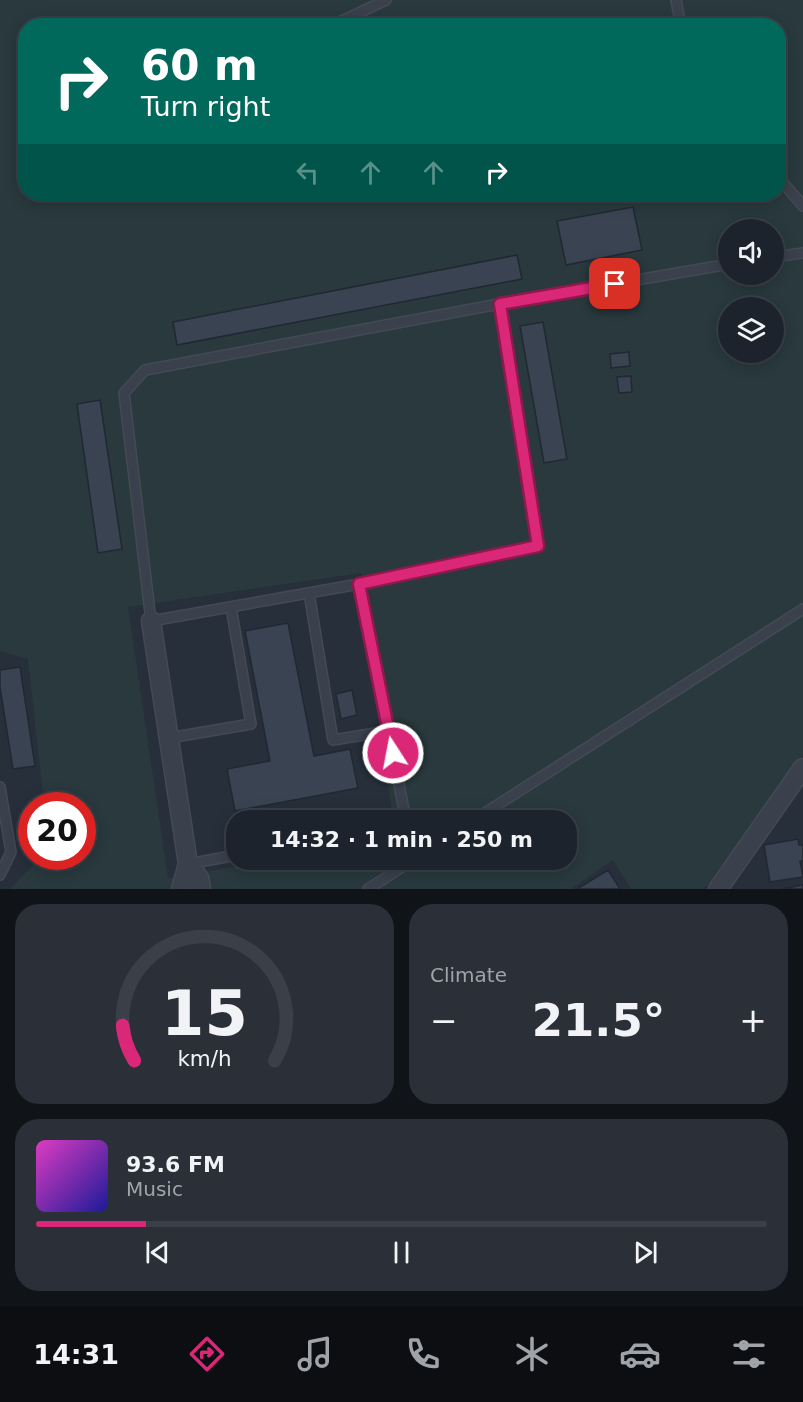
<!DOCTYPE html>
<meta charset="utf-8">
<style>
body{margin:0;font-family:"DejaVu Sans",sans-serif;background:#2a2f38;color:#f1f3f6;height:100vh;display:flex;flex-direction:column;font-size:22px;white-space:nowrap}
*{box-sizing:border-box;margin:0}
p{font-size:20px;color:#a0a4a9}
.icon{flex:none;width:33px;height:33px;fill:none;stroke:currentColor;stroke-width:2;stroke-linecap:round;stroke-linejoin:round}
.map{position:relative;height:889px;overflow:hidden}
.panel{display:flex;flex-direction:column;gap:15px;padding:15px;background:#101318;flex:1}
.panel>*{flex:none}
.banner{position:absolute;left:18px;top:18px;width:768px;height:183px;border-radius:24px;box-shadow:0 3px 15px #0003,0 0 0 2px #3b4048;background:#00695c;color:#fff;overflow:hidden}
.fabs{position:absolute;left:718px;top:219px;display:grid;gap:12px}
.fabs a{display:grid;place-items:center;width:66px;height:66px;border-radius:50%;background:#1d232c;box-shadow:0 3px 15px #0003,0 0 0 2px #3b4048;font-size:30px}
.speed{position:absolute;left:18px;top:792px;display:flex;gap:12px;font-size:30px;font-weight:700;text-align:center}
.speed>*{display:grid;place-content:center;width:78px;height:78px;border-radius:50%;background:#1d232c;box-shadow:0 3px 15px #0003,0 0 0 2px #3b4048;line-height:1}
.speed .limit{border:9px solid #d22;background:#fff;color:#111}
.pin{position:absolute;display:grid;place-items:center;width:51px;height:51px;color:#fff;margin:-26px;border-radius:12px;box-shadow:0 3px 9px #0006}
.me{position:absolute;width:66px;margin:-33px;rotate:349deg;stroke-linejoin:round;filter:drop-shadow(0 0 4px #0008)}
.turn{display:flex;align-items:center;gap:21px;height:126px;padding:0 24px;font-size:27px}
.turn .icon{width:78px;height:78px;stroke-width:2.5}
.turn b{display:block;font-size:42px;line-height:51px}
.lanes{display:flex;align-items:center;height:57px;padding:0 24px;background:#0003;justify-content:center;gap:30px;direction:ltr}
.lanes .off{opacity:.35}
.big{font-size:45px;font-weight:600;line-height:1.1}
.panel .tile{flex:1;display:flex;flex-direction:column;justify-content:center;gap:9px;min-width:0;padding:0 21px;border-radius:24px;background:#2a2f38}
.panel .dial{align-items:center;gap:0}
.dial svg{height:156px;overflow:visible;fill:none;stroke:#3b4048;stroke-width:7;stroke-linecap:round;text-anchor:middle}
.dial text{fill:#f1f3f6;stroke:none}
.song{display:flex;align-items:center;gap:18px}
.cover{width:72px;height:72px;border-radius:9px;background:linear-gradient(135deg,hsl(310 70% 55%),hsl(240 70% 35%))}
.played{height:6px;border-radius:3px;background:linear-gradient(90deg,#db2777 15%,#3b4048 15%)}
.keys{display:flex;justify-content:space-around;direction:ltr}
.heat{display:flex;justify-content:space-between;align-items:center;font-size:33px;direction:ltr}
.panel .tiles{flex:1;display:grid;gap:15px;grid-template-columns:1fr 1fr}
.tile:last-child{grid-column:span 2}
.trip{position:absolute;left:226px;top:810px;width:351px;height:60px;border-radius:24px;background:#1d232c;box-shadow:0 3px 15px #0003,0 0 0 2px #3b4048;font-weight:600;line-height:60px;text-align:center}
.tabs{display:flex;height:96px;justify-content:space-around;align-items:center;background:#0c0e12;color:#a0a4a9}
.tabs .icon{width:42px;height:42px}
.tabs .on{color:#db2777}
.tabs b{font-size:27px;color:#f1f3f6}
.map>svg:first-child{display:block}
.green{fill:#29393d;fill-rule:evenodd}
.building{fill:#394352;stroke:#212833;stroke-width:1.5}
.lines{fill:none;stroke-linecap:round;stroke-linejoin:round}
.lane-casing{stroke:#434a55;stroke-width:12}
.street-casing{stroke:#434a55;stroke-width:21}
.lane{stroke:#3a414c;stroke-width:9}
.street{stroke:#3a414c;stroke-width:18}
.route-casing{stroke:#8e194d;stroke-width:15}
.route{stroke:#db2777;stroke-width:10}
</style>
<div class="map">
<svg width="803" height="889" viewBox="0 0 803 889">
<rect width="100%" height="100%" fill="#272f3b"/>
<!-- green -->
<path class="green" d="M0,0H803V755L704,889H631L613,860L571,889H10L41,857L82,856V806L44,805L28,659L0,651ZM26,26H778V194H26ZM729,230H774V274H729ZM729,308H774V352H729ZM361,573L393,820H567V860H277L168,878L128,607Z"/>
<!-- building -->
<path class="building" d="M633,207L642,250L566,265L557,221Z
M517,255L522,279L177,345L173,322Z
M543,322L567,459L544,463L520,326Z
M629,352L630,366L611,368L610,354Z
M631,376L632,392L619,393L617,377Z
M100,400L122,549L98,553L77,404Z
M288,623L314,756L350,749L358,788L235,811L227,769L270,761L245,631Z
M20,667L35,766L13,769L0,687V670Z
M352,690L357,715L341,719L336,694Z
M798,839L799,845H803V861H800L803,877L770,882L764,845Z
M281,860H324V861L283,869Z
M608,870L620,889H577Z
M803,885V889H782Z"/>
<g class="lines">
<!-- lane casing -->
<g class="lane-casing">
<path id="lane" d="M676,0L681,26
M331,26L386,0
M778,177L803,206
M774,257L803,253
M499,304L538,546L359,584L151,621L124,393L145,370L499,304L729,264
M359,584L406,820
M309,593L333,740L388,731
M169,738L251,724L231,607
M0,787L11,852L0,875
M427,820L442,818L448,820
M474,820L803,609
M188,864L237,855
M368,889L413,860"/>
</g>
<!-- street casing -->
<g class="street-casing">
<path id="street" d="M151,621L188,864L181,889
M188,864L199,878L201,889
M718,889L803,768"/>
</g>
<!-- lane -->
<use href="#lane" class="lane"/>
<!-- street -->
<use href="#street" class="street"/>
</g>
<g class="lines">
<!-- route casing -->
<g class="route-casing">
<path id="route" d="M393,753L359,584L538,546L500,304L615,284"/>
</g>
<!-- route -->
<use href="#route" class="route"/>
</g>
</svg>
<div class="fabs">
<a><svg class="icon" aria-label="sound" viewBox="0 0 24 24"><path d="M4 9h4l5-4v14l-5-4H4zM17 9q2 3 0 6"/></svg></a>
<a><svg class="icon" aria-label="layers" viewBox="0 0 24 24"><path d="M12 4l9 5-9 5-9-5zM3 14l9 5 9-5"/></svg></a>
</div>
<div class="speed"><div class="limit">20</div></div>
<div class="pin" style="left:615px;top:284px;background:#d93025"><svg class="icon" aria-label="arrive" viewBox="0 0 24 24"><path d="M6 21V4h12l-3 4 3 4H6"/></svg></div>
<svg class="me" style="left:393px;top:753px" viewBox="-20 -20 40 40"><circle r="17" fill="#db2777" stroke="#fff" stroke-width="3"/><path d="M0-11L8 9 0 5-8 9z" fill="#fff"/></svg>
<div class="trip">14:32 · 1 min · 250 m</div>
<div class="banner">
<div class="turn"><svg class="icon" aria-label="right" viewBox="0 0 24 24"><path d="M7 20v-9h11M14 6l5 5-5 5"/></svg><div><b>60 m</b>Turn right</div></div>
<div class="lanes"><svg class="icon off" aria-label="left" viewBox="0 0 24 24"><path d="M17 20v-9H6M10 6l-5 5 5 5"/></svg><svg class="icon off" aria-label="ahead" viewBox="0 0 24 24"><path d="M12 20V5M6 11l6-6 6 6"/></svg><svg class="icon off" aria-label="ahead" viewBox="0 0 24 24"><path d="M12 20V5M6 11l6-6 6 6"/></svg><svg class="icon" aria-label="right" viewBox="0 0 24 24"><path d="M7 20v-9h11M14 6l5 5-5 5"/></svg></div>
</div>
</div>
<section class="panel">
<div class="tiles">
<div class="tile dial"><svg viewBox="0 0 100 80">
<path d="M14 69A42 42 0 1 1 86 69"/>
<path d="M14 69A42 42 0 0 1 8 51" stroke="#db2777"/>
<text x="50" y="56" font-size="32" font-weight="700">15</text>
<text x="50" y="72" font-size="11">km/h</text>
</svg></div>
<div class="tile"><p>Climate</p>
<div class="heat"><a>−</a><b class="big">21.5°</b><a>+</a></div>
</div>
<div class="tile">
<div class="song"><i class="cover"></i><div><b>93.6 FM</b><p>Music</p></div></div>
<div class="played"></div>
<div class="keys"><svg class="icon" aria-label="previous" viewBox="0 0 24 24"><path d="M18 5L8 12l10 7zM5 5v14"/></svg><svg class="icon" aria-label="pause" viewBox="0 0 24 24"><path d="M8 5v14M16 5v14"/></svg><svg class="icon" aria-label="next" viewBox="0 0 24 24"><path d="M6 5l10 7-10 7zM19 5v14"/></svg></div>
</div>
</div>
</section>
<nav class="tabs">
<b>14:31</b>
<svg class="icon on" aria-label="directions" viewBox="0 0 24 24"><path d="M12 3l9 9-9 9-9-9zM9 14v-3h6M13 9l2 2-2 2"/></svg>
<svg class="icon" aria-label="music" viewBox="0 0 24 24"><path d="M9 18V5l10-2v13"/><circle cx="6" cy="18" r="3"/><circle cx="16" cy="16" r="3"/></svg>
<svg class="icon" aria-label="phone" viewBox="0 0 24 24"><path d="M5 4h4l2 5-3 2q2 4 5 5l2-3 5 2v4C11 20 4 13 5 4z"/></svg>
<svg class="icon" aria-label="climate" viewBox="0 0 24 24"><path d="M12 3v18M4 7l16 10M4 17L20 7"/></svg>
<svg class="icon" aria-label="car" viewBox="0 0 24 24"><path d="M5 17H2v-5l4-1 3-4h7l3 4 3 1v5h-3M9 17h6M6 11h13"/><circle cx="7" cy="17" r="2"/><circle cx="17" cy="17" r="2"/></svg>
<svg class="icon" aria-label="filters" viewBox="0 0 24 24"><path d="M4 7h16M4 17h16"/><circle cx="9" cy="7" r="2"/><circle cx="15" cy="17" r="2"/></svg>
</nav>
